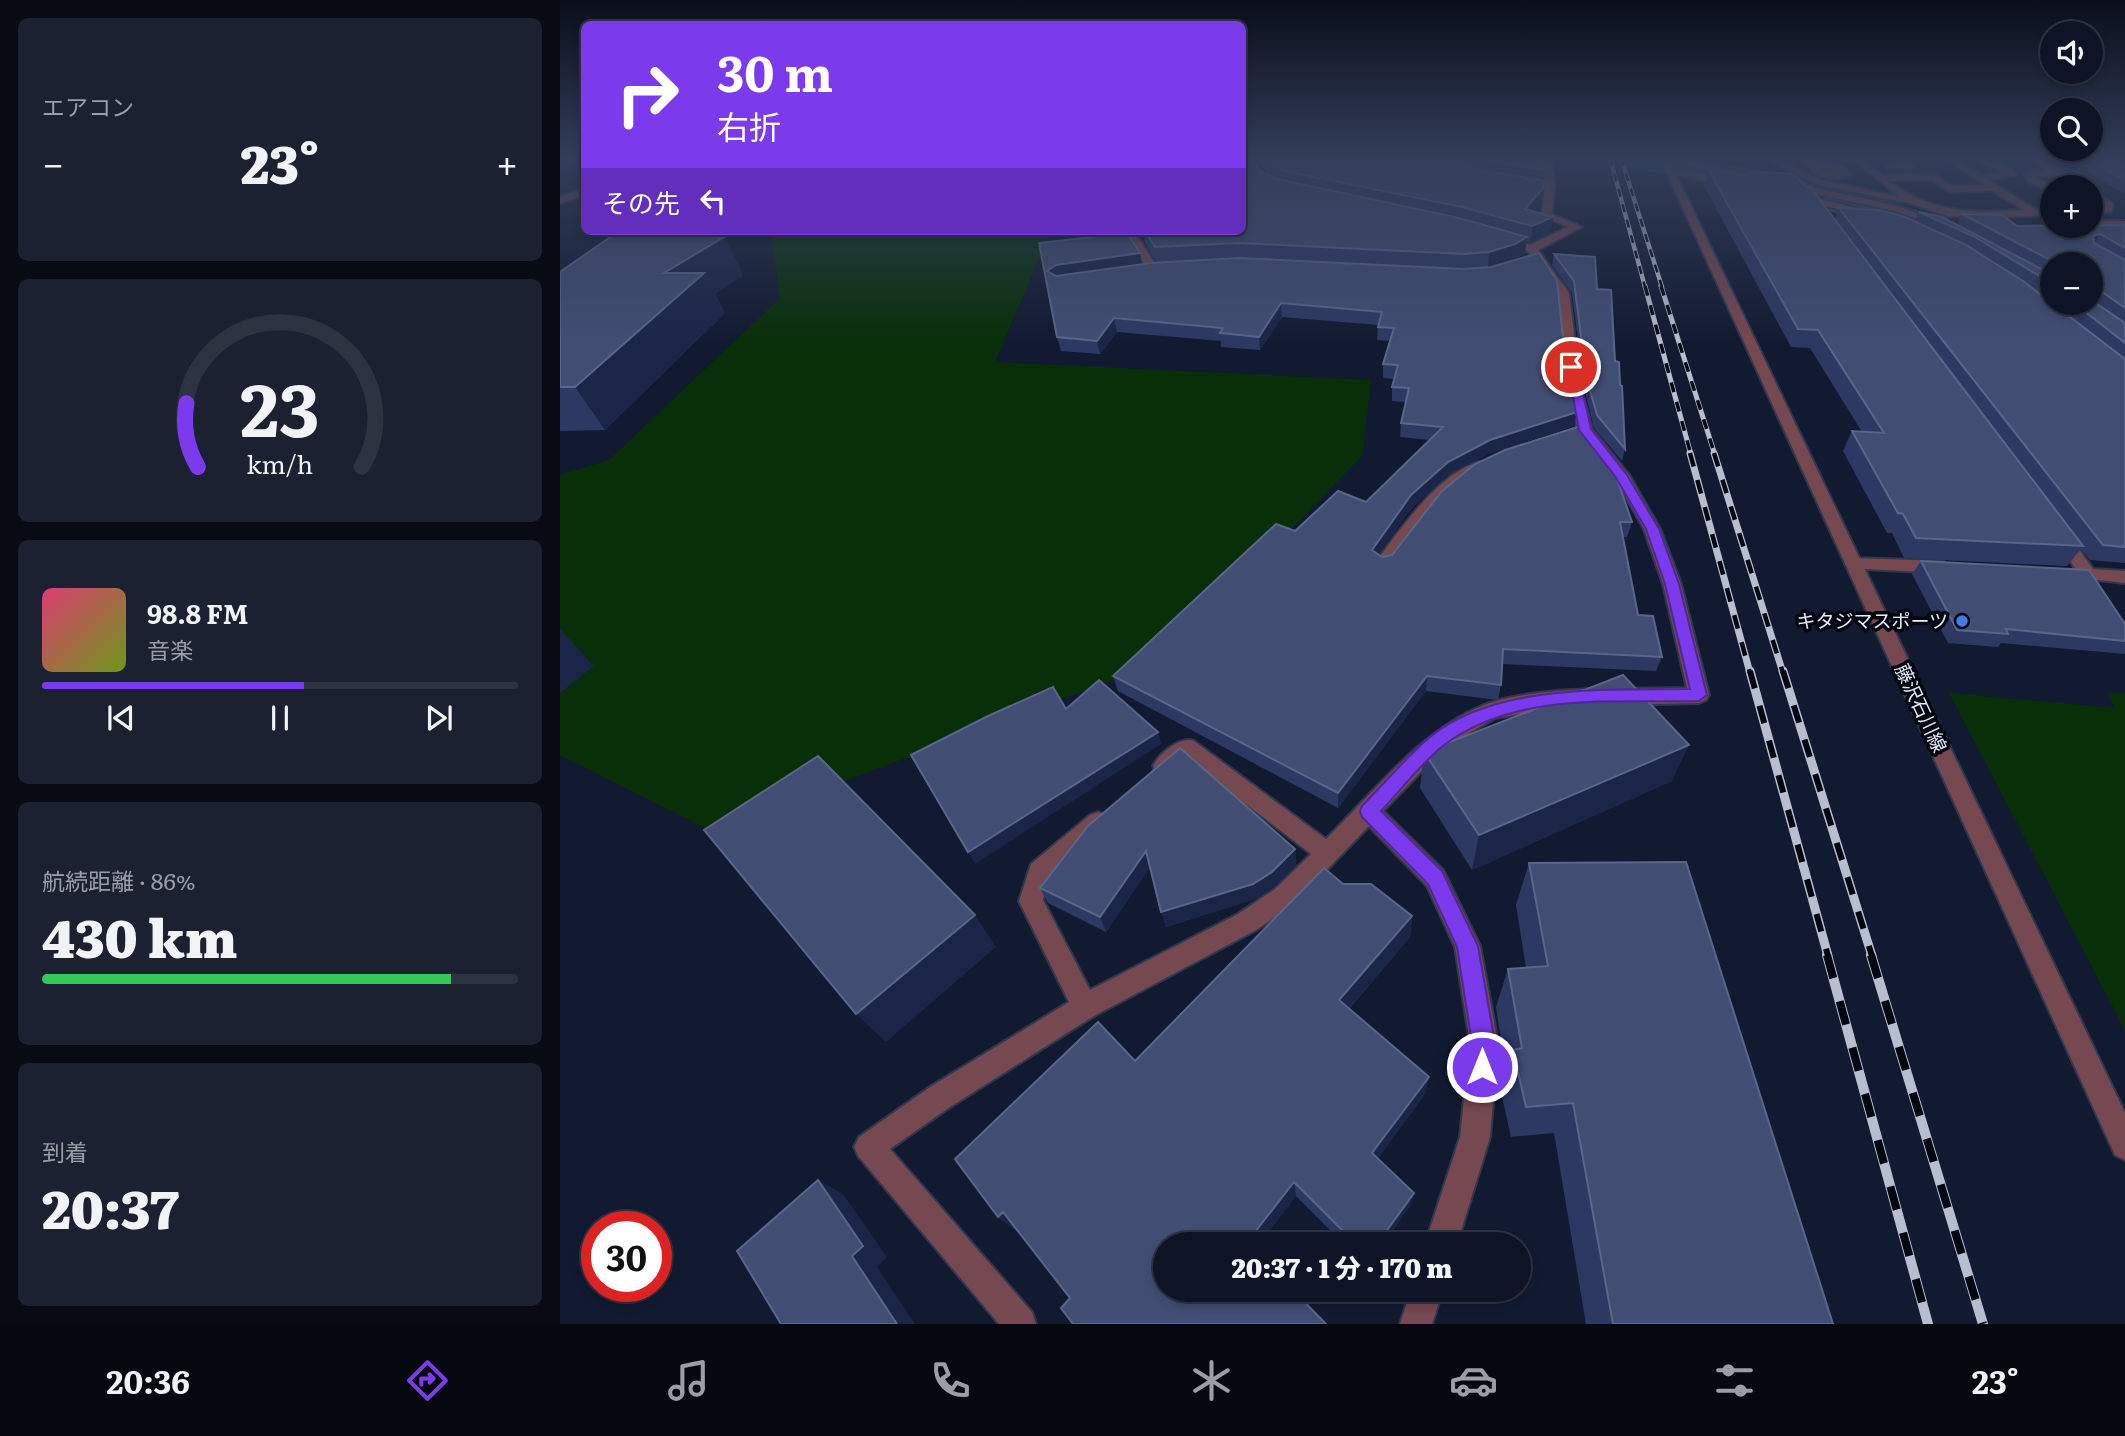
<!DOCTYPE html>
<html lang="ja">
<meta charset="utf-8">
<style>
body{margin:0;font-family:Literata,"Noto Sans JP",serif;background:#1c2132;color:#f1f3f6;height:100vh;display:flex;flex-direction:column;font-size:26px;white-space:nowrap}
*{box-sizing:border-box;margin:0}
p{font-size:23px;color:#9b9ea7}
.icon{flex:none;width:38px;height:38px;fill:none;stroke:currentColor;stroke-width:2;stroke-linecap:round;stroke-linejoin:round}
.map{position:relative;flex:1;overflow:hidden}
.sheet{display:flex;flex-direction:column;gap:18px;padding:18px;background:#080b14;width:560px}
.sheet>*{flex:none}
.guide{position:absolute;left:21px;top:21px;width:665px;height:214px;border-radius:10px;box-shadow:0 4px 10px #0003,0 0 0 2px #2e3342;background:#7c3aed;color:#fff;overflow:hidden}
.controls{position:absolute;left:1480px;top:21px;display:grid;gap:14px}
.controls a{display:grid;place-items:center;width:63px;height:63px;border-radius:50%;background:#0e1425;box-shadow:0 4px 10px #0003,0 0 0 2px #2e3342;font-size:35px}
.speed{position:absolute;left:21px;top:1211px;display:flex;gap:14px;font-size:35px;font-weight:700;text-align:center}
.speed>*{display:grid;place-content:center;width:91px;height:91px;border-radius:50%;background:#0e1425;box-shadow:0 4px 10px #0003,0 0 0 2px #2e3342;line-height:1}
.speed .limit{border:10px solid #d22;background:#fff;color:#111}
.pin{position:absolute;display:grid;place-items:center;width:60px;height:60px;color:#fff;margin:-30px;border:4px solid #fff;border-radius:50%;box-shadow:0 2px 7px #0007}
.me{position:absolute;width:77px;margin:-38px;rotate:0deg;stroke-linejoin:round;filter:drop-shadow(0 0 5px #0008)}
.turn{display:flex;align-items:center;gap:24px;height:147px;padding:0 21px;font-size:32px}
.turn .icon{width:91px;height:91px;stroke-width:2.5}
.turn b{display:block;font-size:49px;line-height:60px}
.then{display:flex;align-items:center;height:66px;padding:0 21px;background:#0003;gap:14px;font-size:26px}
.big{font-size:52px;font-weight:800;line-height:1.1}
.sheet .tile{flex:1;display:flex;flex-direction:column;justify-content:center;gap:10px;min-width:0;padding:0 24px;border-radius:10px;background:#1c2132}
.sheet .dial{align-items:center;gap:0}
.dial svg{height:182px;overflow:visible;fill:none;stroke:#2e3342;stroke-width:7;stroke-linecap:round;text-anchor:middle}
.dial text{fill:#f1f3f6;stroke:none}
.song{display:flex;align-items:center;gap:21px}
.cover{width:84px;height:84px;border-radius:10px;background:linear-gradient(135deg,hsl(340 70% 55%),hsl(80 70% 35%))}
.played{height:7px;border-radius:4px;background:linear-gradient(90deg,#7c3aed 55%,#2e3342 55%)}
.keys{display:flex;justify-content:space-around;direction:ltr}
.heat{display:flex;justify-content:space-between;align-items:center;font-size:38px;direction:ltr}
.charge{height:10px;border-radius:5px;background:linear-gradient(90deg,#34c759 86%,#2e3342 0)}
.trip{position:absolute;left:593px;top:1232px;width:378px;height:70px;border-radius:35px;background:#0e1425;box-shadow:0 4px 10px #0003,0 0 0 2px #2e3342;font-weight:800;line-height:70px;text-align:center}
.tab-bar{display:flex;height:112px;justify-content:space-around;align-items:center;background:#06080f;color:#9b9ea7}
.tab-bar .icon{width:49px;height:49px}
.tab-bar .on{color:#7c3aed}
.tab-bar b{font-size:32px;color:#f1f3f6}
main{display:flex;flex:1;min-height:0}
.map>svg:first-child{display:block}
.green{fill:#082f08}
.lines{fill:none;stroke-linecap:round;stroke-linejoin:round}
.river{fill:#1b5b5d;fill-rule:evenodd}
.service-casing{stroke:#30374e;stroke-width:4}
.pedestrian-casing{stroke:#30374e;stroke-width:4}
.minor-casing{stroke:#30374e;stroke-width:4}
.tertiary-casing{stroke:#30374e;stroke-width:4}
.service{fill:#76484f;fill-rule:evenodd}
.pedestrian{fill:#76484f;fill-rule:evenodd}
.minor{fill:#76484f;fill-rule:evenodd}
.tertiary{fill:#76484f;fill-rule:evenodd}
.rail-far4-casing{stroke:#b7bed0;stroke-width:4.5}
.rail-far3-casing{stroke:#b7bed0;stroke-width:5}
.rail-far2-casing{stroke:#b7bed0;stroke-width:7}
.rail-far1-casing{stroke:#b7bed0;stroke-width:9}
.rail-casing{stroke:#b7bed0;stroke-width:10}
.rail-far4{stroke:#04060f;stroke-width:2.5;stroke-dasharray:8;stroke-linecap:butt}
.rail-far3{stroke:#04060f;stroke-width:3.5;stroke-dasharray:10;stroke-linecap:butt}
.rail-far2{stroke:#04060f;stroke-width:4.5;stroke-dasharray:14;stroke-linecap:butt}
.rail-far1{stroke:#04060f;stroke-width:6;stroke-dasharray:18;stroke-linecap:butt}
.rail{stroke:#04060f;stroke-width:8;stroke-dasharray:24;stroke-linecap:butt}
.wall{fill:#2d3963;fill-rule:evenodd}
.shaded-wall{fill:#1a2548}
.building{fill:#414d73;stroke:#5a6689;stroke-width:2}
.route{fill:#7c3aed;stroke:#51269a;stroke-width:2}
.shop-dot{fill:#3f7fe0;stroke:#04060f;stroke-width:2.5}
.labels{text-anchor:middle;stroke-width:7;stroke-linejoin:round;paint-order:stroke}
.poi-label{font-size:19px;fill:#e5ecfd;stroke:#04060f;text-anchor:end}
.street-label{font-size:19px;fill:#e5ecfd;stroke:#04060f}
</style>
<main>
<section class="sheet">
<div class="tile"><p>エアコン</p>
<div class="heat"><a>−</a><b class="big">23°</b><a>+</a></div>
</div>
<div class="tile dial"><svg viewBox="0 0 100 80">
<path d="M14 69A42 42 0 1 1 86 69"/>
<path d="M14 69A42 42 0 0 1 9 41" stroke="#7c3aed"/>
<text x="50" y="56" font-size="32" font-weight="700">23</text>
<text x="50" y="72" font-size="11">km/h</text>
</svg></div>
<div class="tile">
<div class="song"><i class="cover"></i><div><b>98.8 FM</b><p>音楽</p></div></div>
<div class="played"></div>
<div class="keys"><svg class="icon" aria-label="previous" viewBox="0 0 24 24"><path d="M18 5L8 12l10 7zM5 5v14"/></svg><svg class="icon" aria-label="pause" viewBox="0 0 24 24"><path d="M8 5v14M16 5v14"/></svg><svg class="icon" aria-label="next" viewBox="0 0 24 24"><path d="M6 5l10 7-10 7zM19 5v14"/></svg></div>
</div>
<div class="tile"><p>航続距離 · 86%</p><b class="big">430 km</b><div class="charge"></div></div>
<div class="tile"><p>到着</p><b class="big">20:37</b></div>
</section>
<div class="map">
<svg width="1565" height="1324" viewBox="0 0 1565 1324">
<rect width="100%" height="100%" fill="#121a31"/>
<!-- green -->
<path class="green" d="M210,231H491L435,362L811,380L802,456L604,661L151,831L0,755V475L49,460L220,298Z
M1389,693L1555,708L1548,693L1565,694V1030Z"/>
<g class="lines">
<!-- river -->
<path class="river" d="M1061,158C1109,154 1156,162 1203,171C1311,192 1399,217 1493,274V303H1515L1511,308L1493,312L1475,308L1393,257L1358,240L1307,221L1254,207L1066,166Z"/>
<!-- service casing -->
<g class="service-casing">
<path id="service" d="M1205,158H1215L1261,180L1340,197L1291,158H1300L1322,175L1374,174L1392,186L1425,185L1384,158H1393L1421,175L1445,173L1423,164L1421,159L1431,158L1430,160L1451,169L1456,175L1429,180L1476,210L1493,209V215L1423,218L1388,216L1352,204L1255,184ZM1372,180L1390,192L1433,191L1464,210C1411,213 1374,214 1329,181Z
M1240,158L1282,166L1292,174C1279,182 1263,180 1251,171L1252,167L1243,165ZM1263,168L1280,173L1260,170Z
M1334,158H1343L1355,166L1350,169L1326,168V164L1340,163Z
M1467,158H1477L1528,187H1517L1495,175L1474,177L1496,187H1493V192L1468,182L1465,173L1486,170Z
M24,189V195L0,203V197Z
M1531,189L1553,204L1551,212L1531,214V208L1544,207L1531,197Z
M1531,221H1565V227L1527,226H1531Z"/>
</g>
<!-- pedestrian casing -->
<g class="pedestrian-casing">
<path id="pedestrian" d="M1118,158L1338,206L1387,225L1382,228L1335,211L1115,163V159Z"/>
</g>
<!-- minor casing -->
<g class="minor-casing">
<path id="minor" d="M983,158H991L995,183L992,214L1022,227L978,250L1009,293L1021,389L1032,429L1069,475L1100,529L1121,584L1149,695L1146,700L1139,703L1060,705L1053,702L1050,697L1053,692L1060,689L1127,688L1103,584L1084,529L1054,476L1018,430L1007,389L997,293L977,260L967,251L937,239L942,236L970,245L1008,227L982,215L985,183Z
M1506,158H1565V161L1509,163L1505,160Z
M1109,168L1170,180L1175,183L1170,186L1106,173L1104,171Z
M1250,196L1311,212L1312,214L1307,217L1247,201L1245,199Z
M566,231H574L599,270L597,272H589L565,233Z
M919,462L927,467L924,470L883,501L829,568H817L814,564L817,560C841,529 879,472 919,462Z
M1500,530L1506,531L1533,569L1565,571V583L1511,577L1508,573L1515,568L1492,535Z
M1294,558L1382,561L1391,567L1382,573L1288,568L1285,564L1288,560Z
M1030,689L1037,692L1040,697L1037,702L935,718L885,747L823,811L883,870L920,946L938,1043L930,1137L897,1244H865L900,1137L910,1043L895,947L867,886L809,826L733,905L696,930L534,1016L390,1107L330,1149L472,1312L476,1324H439L299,1157L294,1147L299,1137L370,1087L509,1002L459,901L471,864L530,815L538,812L546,815L549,822L546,829L489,877L483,900L530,990L678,914L715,889L751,854L627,759C617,767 610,777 596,772L593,766C600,753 620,736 634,741L766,839C814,792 860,731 924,705C951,694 1001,690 1030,689Z
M851,1290H883L872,1324H840Z"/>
</g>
<!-- tertiary casing -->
<g class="tertiary-casing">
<path id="tertiary" d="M1100,158H1108L1565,1113V1160L1555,1155Z"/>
</g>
<!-- service -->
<use href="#service" class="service"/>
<!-- pedestrian -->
<use href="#pedestrian" class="pedestrian"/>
<!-- minor -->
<use href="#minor" class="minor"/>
<!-- tertiary -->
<use href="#tertiary" class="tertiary"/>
<!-- rail-far4 casing -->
<g class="rail-far4-casing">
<path id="rail-far4" d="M1050,158L1085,287
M1061,158L1102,287"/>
</g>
<!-- rail-far3 casing -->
<g class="rail-far3-casing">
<path id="rail-far3" d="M1085,286L1131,455
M1101,286L1155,455"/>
</g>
<!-- rail-far2 casing -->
<g class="rail-far2-casing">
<path id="rail-far2" d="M1130,453L1190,673
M1154,453L1223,673"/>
</g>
<!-- rail-far1 casing -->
<g class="rail-far1-casing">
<path id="rail-far1" d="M1190,671L1268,956
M1223,671L1312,956"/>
</g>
<!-- rail casing -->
<g class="rail-casing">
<path id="rail" d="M1267,955L1368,1324
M1311,955L1423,1324"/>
</g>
<!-- rail-far4 -->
<use href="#rail-far4" class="rail-far4"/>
<!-- rail-far3 -->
<use href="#rail-far3" class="rail-far3"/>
<!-- rail-far2 -->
<use href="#rail-far2" class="rail-far2"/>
<!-- rail-far1 -->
<use href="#rail-far1" class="rail-far1"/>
<!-- rail -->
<use href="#rail" class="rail"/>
</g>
<!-- wall -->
<path class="wall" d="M682,158L702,172L710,176L695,158H984V170L981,203L974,212L993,217L990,233L970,242L966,241L965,253L954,260L1007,375L1017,412L1014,426L928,454L886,476L850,510L818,555L822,557L832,555L882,491L1072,522L1067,537H1063L1078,615L1102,657L1096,671L942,664L941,685L938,700L866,691L778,808L558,691L553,676L735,531L806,502L870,440L840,437L841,423L846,402L832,401V387L835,379L823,378V364L830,341L817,340L818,325L722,317L700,350L661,347V341L557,332L540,354L501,351L497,337L580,253L581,264L597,263L585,243L583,231H682L687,215V209L682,208Z
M1520,158H1565V194L1515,165Z
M1149,171L1275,219L1279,208L1354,221L1359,212L1397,225L1402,214L1457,226L1565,225V563L1530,560L1521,549L1507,566L1344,558L1332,533H1327L1283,451L1292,431L1302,432L1250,348L1231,347L1144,186ZM1493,264H1531V303H1493Z
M164,237L183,275L155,294L165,313L45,430L0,431V272Z
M994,254L1037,289L1055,361L1065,449L1062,461L1034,428L1024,388L1012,293L992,265Z
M1361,561L1565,624V654L1441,643L1438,647L1388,643L1352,574Z
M864,752L1112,781L912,870L860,788Z
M528,826L735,849L736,865L713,887L695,899L606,927L590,867L546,932L488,903L480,888Z
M969,863L1273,1324H1026L994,1133L951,1137L939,1083L945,1068L936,1007L948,969L966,968L956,905Z
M783,884L852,916L850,937L789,1009L869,1077L865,1094L818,1158L850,1206L823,1244H784L736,1196L699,1244H606L510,1298L456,1228L454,1229L438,1217L575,1061Z"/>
<!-- shaded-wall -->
<path class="shaded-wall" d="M983,188L981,203L963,225L965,209Z
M993,217L990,233L970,242L972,226Z
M1540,234L1532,247L1533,236Z
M164,237L183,275L155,294L165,313L45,430L15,387L104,273Z
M967,237L965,253L953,260L928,268L929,252Z
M580,253L582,266L491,284L487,271L496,265Z
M721,303L722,317L700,350L699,337Z
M554,318L557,332L540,354L537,341Z
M1017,412L1014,426L928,454L886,476L850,510L811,565L812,550L851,495L888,462L930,440Z
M0,629L34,666L0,693Z
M867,676L866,691L778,808V793Z
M598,732L601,744L415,864L408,852Z
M1129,745L1112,781L912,870L919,835Z
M735,849L736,865L713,887L695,899L606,927L601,912Z
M586,851L591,866L546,932L540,917Z
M415,915L436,947L326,1042L296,1014Z
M852,916L850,937L779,1020V1000Z
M869,1077L865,1094L811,1167L812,1153Z
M258,1180L283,1194L327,1257L317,1267L355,1324H337L292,1256Z
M734,1182L736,1196L699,1244H689L688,1241Z
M854,1193L850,1206L823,1244H817Z
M443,1212L459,1224L454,1229L438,1217Z"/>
<!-- building -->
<path class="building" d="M682,158H691L702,172L717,179L899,218L967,237L955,244L929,252L904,254L679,243L595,247L585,231H682V215H687V193H682Z
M706,158H884L921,170L984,181L983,188L965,209L993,217L972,226L902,207L724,171L712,164Z
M918,158H984V170L926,160Z
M1524,158H1565V180Z
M1149,171L1187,176L1195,172L1222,173L1234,175L1246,186L1250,187L1523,546L1356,538L1343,514L1338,513L1292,431L1324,433L1258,330L1238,329Z
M1279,208L1319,210L1345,217L1406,245L1463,281L1565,359V547L1543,545Z
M1359,212L1382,217L1493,275V286L1481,277L1413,236Z
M1402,214L1442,215L1457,226L1565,225V248L1540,234L1533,236L1534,243L1565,260V308L1535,287H1531V264H1498Z
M59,231H86L164,237L104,273H144L15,387H0V272Z
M567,233L580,253L496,265L487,271L496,276L591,263L679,258L903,269L931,267L979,253L997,281L1007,375L1017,412L930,440L888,462L851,495L812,550L822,557L832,555L882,491L915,464L945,450L1024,425L1049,456L1072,522H1060L1078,615L1093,616L1102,657L943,649L941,685L867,676L778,793L553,676L716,524L735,531L778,491L806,502L883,427L841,423L849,388L832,387L838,365L823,364L834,328L818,327L822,312L721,303L699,337L660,333L663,328L554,318L537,341L497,337L479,243Z
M994,254L1035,257L1037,289L1051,290L1055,361L1059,362L1060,385L1062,386L1065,449L1037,415L1026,376L1014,281Z
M1531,300L1565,323V343L1514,303H1531Z
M1361,561L1529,570L1565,624V641L1446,629L1448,634L1397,630Z
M1063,675L1129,745L919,835L864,752Z
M539,680L598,732L408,852L351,755L428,716L493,687L506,709Z
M620,748L735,849L712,872L693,884L601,912L586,851L540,917L480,888L528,826Z
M258,756L415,915L296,1014L144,830Z
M1126,862L1273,1324H1053L1013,1103L966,1107L953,1050L962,1048L948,969L988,966L969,863Z
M764,868L783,884H811L852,916L779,1000L869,1077L812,1153L854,1193L817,1244H796L734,1182L688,1241L690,1244H606V1290H733L766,1324H513L501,1308L510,1298L443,1212L438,1217L395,1159L538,1022L575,1061Z
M258,1180L303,1246L292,1256L337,1324H221L177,1251Z"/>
<!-- sky -->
<linearGradient id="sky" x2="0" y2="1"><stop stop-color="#0a0e1b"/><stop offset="0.46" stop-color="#333e5a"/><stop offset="1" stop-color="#333e5a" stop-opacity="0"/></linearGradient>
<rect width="1565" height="343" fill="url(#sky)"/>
<!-- route -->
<path class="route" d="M1007,364L1017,367L1031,429L1067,475L1099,529L1119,584L1147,695L1139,701C1055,703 955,691 884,745C861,763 841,790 821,811L882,871L918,946L935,1043L930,1075L922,1078L913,1075L910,1067L912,1043L897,947L868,884L802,817L800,811L802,806C825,783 846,757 870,737C936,683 1049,690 1130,689L1105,584L1086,529L1055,476L1019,430Z"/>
<!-- markers -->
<circle class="shop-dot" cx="1402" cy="621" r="7"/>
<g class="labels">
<!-- poi labels -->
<g class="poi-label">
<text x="1388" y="628">キタジマスポーツ</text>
</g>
<!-- street labels -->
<g class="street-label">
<text transform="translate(1361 708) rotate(65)" y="7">藤沢石川線</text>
</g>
</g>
</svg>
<div class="controls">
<a><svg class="icon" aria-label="sound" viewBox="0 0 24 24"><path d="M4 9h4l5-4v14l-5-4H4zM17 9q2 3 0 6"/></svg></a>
<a><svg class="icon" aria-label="search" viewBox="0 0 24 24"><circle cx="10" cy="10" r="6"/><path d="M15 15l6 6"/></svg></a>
<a>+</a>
<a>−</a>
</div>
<div class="speed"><div class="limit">30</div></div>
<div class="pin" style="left:1011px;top:367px;background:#d93025"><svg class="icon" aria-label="arrive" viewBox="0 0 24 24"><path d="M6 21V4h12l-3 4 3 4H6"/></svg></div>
<svg class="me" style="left:922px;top:1067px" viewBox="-20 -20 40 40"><circle r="17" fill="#7c3aed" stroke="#fff" stroke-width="3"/><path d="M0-11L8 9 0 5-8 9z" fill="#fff"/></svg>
<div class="trip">20:37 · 1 分 · 170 m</div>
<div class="guide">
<div class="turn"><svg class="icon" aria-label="right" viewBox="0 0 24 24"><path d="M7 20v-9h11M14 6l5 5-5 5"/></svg><div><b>30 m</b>右折</div></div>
<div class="then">その先<svg class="icon" aria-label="left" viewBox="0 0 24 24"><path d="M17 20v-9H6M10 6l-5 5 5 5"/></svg></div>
</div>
</div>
</main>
<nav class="tab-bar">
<b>20:36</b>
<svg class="icon on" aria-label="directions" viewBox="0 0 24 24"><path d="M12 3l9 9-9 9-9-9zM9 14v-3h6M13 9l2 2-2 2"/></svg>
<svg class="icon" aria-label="music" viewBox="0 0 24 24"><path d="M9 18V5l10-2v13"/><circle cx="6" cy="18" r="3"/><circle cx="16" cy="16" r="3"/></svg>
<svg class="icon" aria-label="phone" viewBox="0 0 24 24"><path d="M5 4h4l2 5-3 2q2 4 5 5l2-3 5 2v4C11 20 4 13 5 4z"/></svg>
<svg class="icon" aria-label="climate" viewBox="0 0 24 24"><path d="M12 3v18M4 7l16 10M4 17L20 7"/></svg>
<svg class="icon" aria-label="car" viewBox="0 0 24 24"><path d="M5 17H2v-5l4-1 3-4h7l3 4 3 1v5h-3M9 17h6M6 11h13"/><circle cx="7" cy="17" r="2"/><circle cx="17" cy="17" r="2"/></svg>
<svg class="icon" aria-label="filters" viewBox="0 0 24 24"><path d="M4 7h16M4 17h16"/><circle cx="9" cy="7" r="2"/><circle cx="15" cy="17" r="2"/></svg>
<b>23°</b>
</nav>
